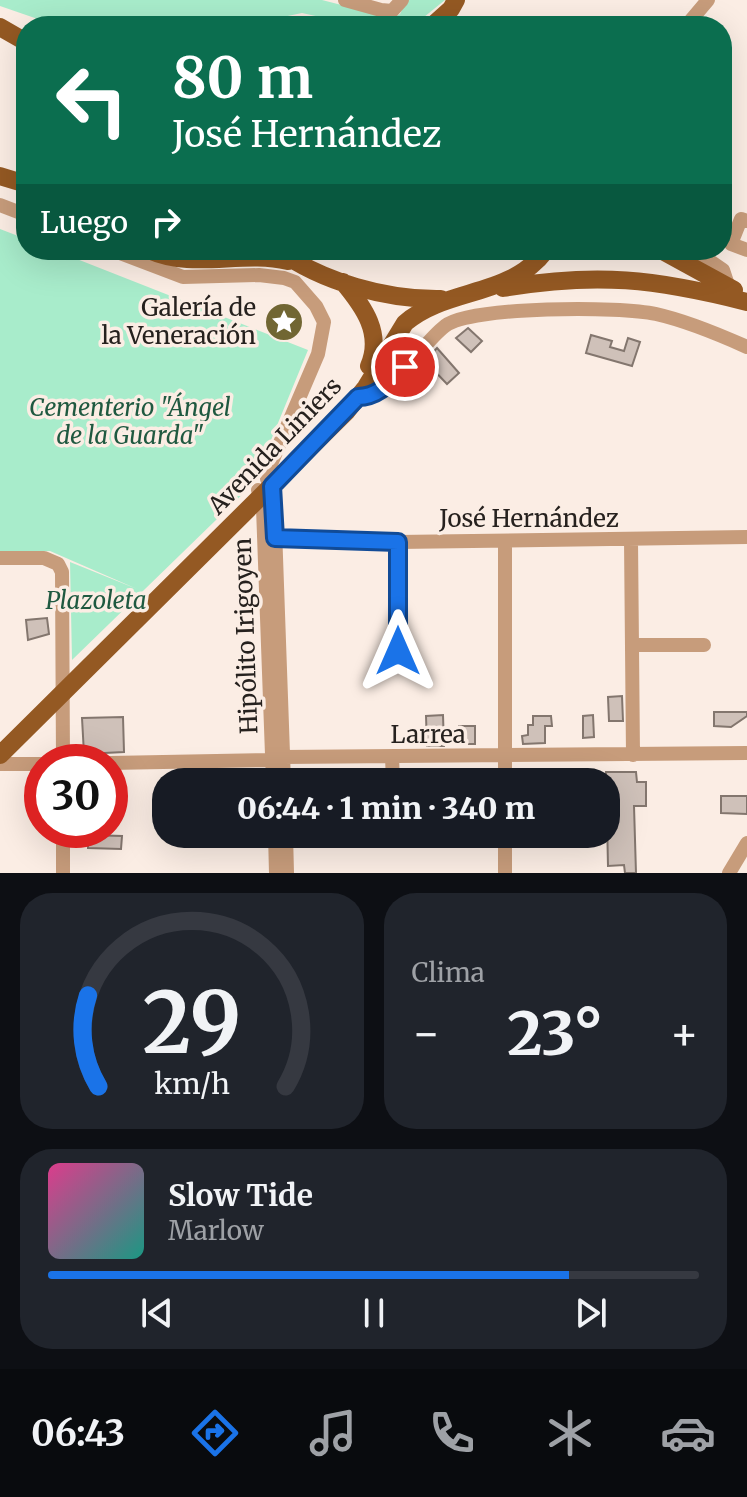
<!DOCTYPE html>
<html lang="es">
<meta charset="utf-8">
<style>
body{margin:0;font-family:Merriweather,serif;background:#20242c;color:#f1f3f6;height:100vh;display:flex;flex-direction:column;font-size:30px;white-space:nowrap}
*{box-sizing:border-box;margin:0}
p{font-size:26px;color:#9ea1a6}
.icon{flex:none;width:44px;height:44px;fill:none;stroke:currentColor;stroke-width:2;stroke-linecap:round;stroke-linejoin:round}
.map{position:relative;height:873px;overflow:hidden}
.sheet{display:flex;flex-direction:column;gap:20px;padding:20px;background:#0d0f14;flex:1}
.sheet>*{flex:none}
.guide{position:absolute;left:16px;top:16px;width:716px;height:244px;border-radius:32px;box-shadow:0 8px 32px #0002;background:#0b6e4f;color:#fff;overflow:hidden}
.speed{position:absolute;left:24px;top:744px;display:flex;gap:16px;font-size:40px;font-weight:700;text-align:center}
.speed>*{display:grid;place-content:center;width:104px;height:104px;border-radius:50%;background:#171b24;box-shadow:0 8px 32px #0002;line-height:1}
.speed .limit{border:12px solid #d22;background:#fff;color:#111}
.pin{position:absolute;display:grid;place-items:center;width:68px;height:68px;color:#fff;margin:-34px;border:4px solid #fff;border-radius:50%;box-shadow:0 2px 8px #0007}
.me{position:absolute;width:88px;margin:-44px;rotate:0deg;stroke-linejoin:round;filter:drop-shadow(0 0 6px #0008)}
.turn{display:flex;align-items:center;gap:28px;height:168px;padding:0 24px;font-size:36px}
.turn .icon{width:104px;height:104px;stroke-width:2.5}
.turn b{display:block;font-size:56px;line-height:68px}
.then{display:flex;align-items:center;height:76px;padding:0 24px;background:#0003;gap:16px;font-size:30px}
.big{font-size:60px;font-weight:800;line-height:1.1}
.sheet .widget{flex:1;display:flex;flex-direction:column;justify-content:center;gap:12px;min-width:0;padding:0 28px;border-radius:32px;background:#20242c}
.sheet .dial{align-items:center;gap:0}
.dial svg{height:208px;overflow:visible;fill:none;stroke:#363941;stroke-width:7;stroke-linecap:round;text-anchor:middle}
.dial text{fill:#f1f3f6;stroke:none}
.song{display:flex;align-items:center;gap:24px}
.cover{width:96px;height:96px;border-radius:12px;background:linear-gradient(135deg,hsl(330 70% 55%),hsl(170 70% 35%))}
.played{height:8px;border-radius:4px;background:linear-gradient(90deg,#1a73e8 80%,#363941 80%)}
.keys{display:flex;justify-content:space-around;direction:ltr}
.heat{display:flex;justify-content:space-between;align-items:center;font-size:44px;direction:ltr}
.sheet .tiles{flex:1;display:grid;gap:20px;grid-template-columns:1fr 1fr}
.widget:last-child{grid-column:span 2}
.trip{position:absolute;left:152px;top:768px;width:468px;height:80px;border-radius:32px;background:#171b24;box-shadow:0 8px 32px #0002;font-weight:800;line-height:80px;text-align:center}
.tabs{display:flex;height:128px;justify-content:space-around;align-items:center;background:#090b0e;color:#9ea1a6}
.tabs .icon{width:56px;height:56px}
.tabs .selected{color:#1a73e8}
.tabs b{font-size:36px;color:#f1f3f6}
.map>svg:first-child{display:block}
.green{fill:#a8eccb}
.building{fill:#cfc1b9;stroke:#83766e;stroke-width:2}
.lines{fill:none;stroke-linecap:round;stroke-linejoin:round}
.minor{stroke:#c79c7b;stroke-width:14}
.major{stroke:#945923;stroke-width:18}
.route-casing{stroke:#114b97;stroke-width:20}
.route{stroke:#1a73e8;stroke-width:14}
.labels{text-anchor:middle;stroke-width:7;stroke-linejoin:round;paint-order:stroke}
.poi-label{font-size:24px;fill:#26211e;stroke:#fbede4;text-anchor:end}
.park-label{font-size:24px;font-style:italic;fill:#1f5940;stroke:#fbede4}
.street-label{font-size:24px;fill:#26211e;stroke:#fbede4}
</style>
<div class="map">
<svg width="747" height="873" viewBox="0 0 747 873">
<rect width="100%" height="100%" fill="#fbede4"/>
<!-- green -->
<path class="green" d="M0,0H322L392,18L400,14L407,0H445L413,26H361L302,13L240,26H58L0,6Z
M0,229L26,239V250H54L308,350L253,484L72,660L70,562L137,589L50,551L0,553Z"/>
<!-- building -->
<path class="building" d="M468,328L482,341L471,352L456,338Z
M591,335L612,341L610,347L624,351L628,338L640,342L632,366L586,353Z
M437,348L459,373L447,384L425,361Z
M47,618L49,634L28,640L26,620Z
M622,696L623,721H609L608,697Z
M714,712H747V716L731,727L714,726Z
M443,715L444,746H427L426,716Z
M593,715L594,737L583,738V716Z
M533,716H551L552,726H545V743L523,744L522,736L528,735V725H533Z
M123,717L124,752L84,754L82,718Z
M459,726H475V744H459Z
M606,772H636L637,782H646V806H634L636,873H625L624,865L608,866Z
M721,796H747V814L721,813Z
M88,835L122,836L121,849L88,848Z"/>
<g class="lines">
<!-- minor -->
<path class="minor" d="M345,0L381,10L392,11L402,0
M686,26L708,0
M0,205L26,215
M747,221L741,219L731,244L747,250
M112,250L183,277L259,275L284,278L295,282L316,306L324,322L318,354L268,471L267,479L273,494L275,529L284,782
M694,250L723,270L729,288
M358,397C391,398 420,345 445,326C470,306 622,306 656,314C687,321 718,334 747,347
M258,490L263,508L273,782
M264,537L398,542L747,537
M631,540L633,755
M505,542V782
M0,558H44L58,564L62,572L63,762
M633,645H704
M398,651V542
M392,757L393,782
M110,763L272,760L283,757L747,753
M0,764H42
M63,830V873
M275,834L276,873
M286,834L287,873
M505,834V873
M729,873L747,843"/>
<!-- major -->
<path class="major" d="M432,26L451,9L456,0
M0,27L26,42
M0,176L26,184
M149,250C193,270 242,250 288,261
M278,250C322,282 387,300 441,299
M661,250L734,290
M343,282C364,307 383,334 369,366
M503,288C597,272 656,279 747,302
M0,755L347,411L366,387L405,323C447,287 510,298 546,250"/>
</g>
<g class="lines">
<!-- route casing -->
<g class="route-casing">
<path id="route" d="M398,651V542L275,538L272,486L358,397C379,397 391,381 405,367"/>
</g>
<!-- route -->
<use href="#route" class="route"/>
</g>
<!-- icons -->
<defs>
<g id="sight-disc" transform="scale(2)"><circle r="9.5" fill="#716633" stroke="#fbede4"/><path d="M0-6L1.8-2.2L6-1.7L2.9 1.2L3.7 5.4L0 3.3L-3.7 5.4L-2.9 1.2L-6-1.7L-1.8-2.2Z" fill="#fff"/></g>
</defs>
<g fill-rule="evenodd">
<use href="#sight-disc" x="284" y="322"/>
</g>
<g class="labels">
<!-- poi labels -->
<g class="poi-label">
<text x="256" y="316">Galería de<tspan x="256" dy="28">la Veneración</tspan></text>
</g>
<!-- park labels -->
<g class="park-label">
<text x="130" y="416">Cementerio "Ángel<tspan x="130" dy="28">de la Guarda"</tspan></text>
<text x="96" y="609">Plazoleta</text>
</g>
<!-- street labels -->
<g class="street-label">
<text transform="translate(275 446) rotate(-46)" y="8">Avenida Liniers</text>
<text x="529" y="527">José Hernández</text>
<text transform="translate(246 636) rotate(-92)" y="8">Hipólito Irigoyen</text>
<text x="428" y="743">Larrea</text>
</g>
</g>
</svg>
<div class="speed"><div class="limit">30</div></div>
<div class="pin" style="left:405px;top:367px;background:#d93025"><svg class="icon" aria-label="arrive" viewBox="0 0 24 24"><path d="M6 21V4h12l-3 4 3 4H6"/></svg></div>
<svg class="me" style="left:398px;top:651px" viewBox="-20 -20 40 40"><path d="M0-17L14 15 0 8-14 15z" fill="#1a73e8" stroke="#fff" stroke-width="4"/></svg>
<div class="trip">06:44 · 1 min · 340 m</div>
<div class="guide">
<div class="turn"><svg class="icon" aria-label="left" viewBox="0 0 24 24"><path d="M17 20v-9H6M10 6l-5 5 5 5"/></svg><div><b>80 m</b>José Hernández</div></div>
<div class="then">Luego<svg class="icon" aria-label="right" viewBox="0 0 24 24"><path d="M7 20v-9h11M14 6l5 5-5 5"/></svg></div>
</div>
</div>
<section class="sheet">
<div class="tiles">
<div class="widget dial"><svg viewBox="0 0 100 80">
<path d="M14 69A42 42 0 1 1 86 69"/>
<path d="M14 69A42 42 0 0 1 10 34" stroke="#1a73e8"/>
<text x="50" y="56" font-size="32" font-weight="700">29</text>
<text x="50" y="72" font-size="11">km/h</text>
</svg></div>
<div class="widget"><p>Clima</p>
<div class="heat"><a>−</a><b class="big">23°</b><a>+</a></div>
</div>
<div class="widget">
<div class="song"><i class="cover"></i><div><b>Slow Tide</b><p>Marlow</p></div></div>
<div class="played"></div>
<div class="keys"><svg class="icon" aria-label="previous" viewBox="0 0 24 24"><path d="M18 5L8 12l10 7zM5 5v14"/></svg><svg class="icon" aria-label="pause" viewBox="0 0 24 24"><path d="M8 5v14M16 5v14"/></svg><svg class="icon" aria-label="next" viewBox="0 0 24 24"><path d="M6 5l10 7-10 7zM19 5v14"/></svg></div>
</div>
</div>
</section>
<nav class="tabs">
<b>06:43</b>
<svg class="icon selected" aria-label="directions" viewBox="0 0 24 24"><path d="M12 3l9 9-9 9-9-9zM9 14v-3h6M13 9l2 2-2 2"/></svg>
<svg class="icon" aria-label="music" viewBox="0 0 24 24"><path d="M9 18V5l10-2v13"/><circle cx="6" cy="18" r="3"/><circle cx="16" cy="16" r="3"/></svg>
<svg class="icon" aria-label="phone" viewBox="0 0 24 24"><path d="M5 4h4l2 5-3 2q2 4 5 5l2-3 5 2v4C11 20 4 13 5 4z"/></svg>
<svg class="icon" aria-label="climate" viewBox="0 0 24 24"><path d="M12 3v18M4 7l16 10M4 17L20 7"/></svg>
<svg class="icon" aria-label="car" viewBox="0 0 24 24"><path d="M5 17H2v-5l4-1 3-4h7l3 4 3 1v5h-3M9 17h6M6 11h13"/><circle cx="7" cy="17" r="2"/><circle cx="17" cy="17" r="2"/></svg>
</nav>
